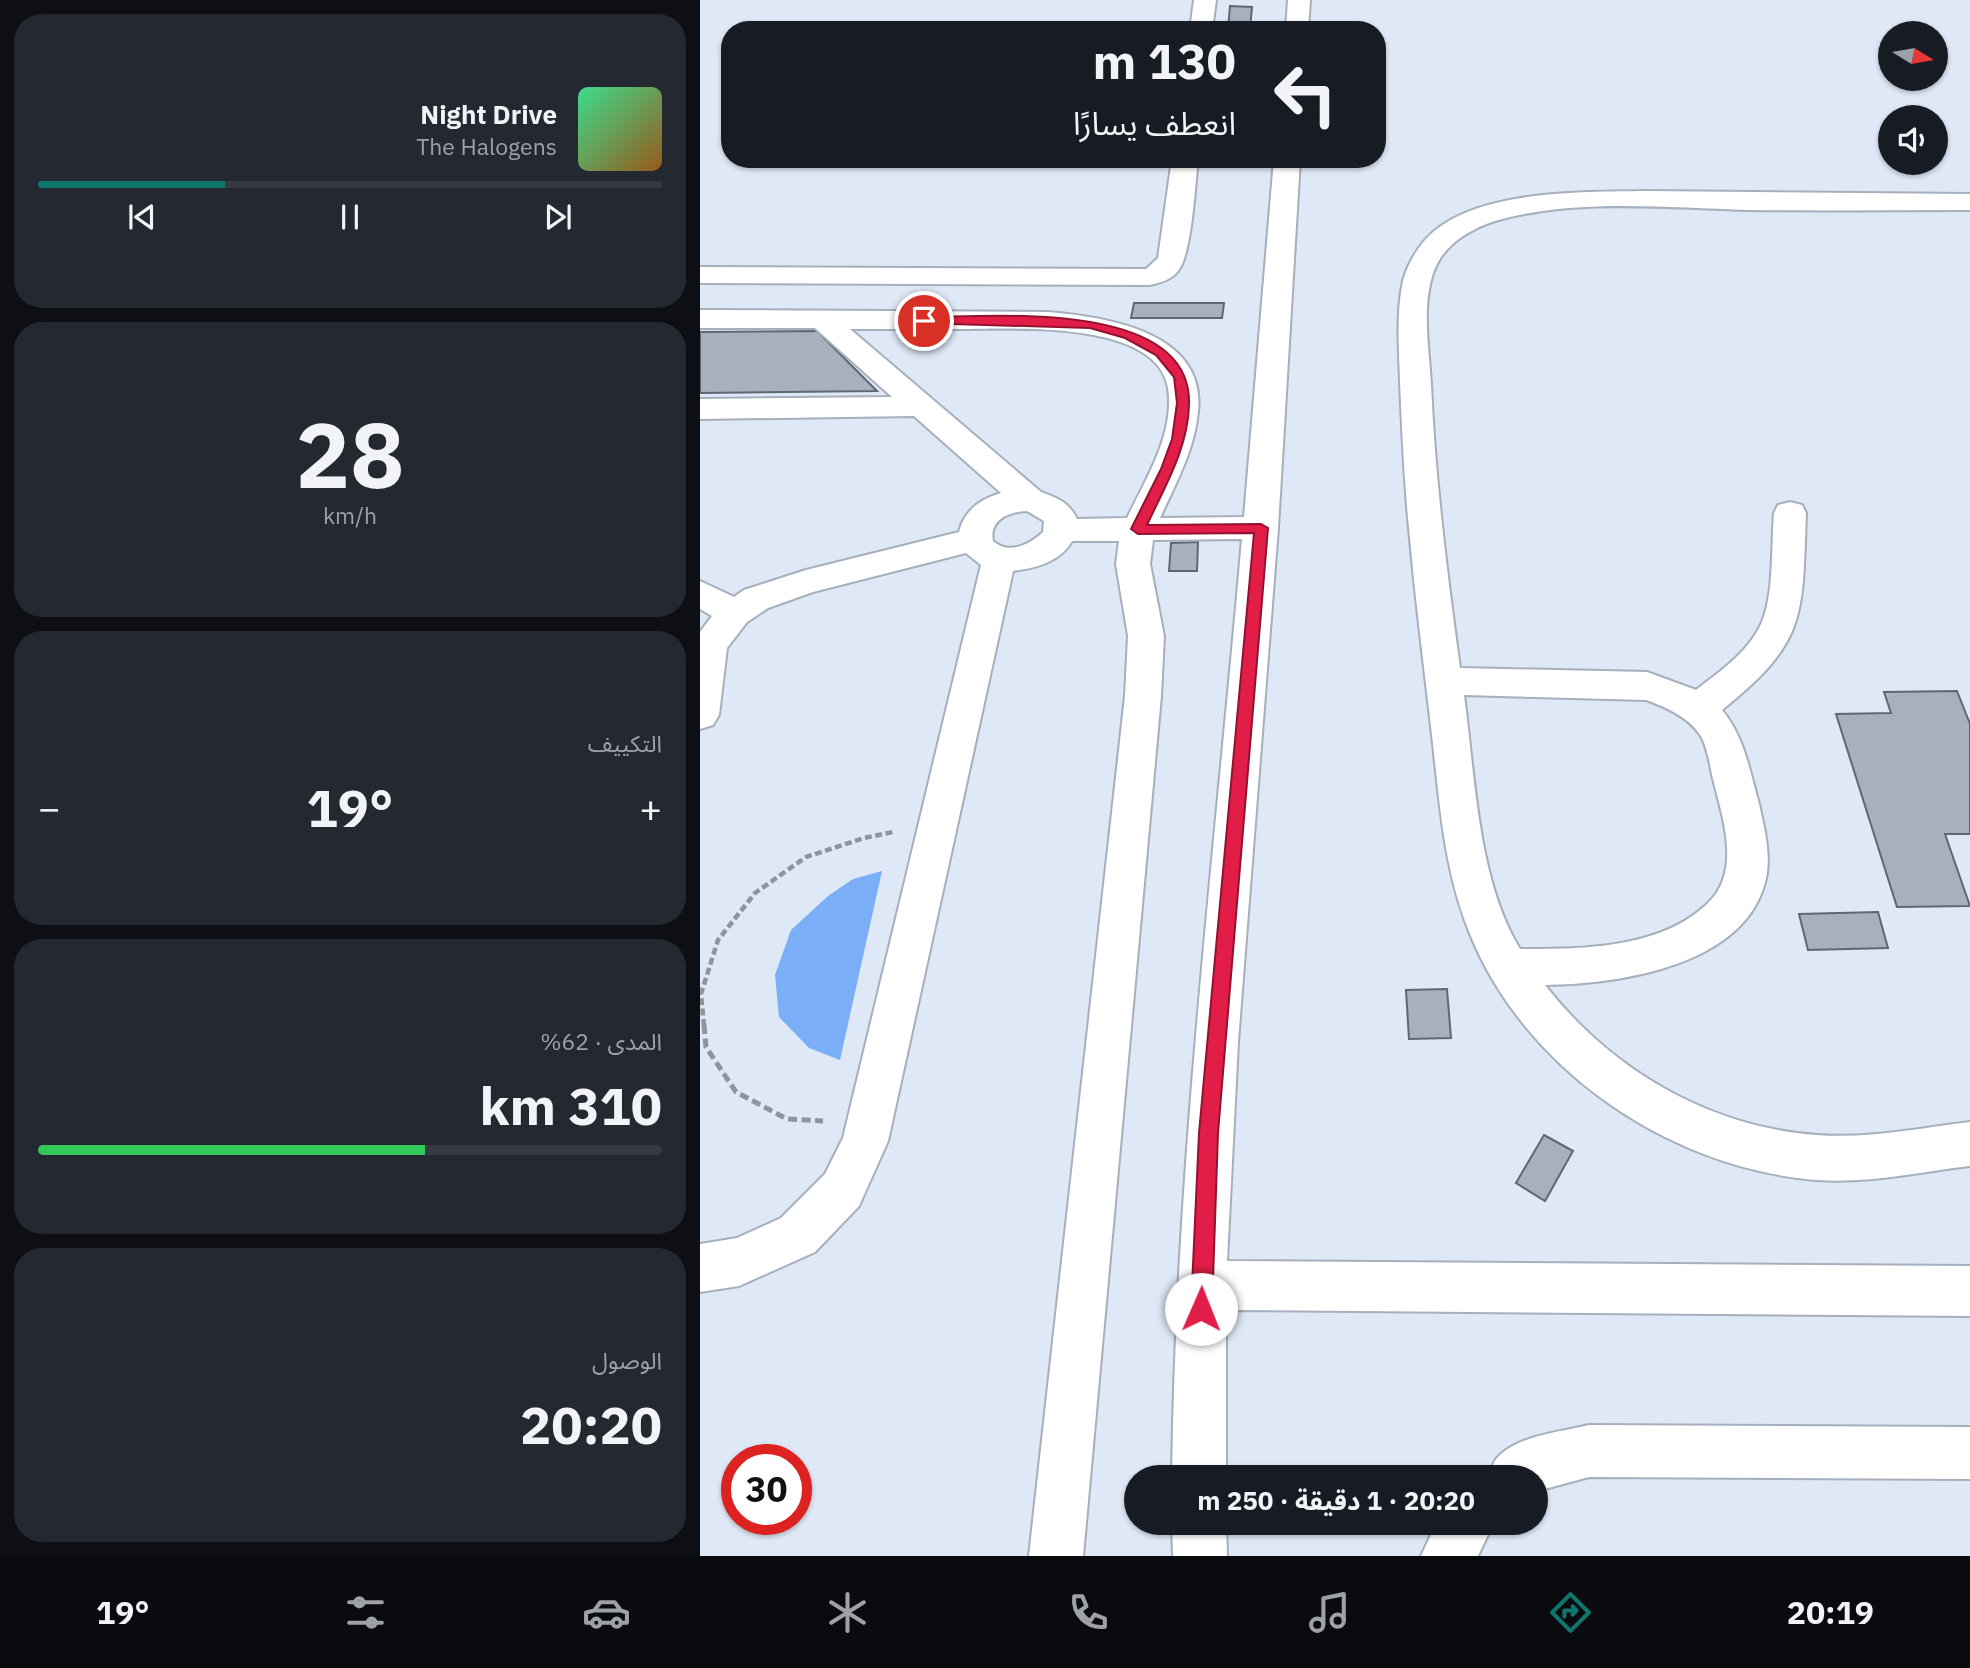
<!DOCTYPE html>
<html lang="ar">
<meta charset="utf-8">
<style>
body{margin:0;font-family:"IBM Plex Sans","Noto Sans Arabic",sans-serif;background:#242831;color:#f1f3f6;direction:rtl;height:100vh;display:flex;flex-direction:column;font-size:26px;white-space:nowrap}
*{box-sizing:border-box;margin:0}
p{font-size:23px;color:#9ea1a6}
.icon{flex:none;width:38px;height:38px;fill:none;stroke:currentColor;stroke-width:2;stroke-linecap:round;stroke-linejoin:round}
.map{position:relative;flex:1;overflow:hidden;direction:ltr}
.drawer{display:flex;flex-direction:column;gap:14px;padding:14px;background:#0d0f14;width:700px}
.drawer>*{flex:none}
.banner{position:absolute;left:21px;top:21px;width:665px;height:147px;border-radius:28px;box-shadow:0 2px 5px #0004;direction:rtl;background:#171b24;color:#f1f3f6;overflow:hidden}
.needle{width:46px;rotate:101deg}
.tools{position:absolute;left:1178px;top:21px;display:grid;gap:14px}
.tools a{display:grid;place-items:center;width:70px;height:70px;border-radius:50%;background:#171b24;box-shadow:0 2px 5px #0004;font-size:35px}
.speed{position:absolute;left:21px;top:1444px;display:flex;gap:14px;font-size:35px;font-weight:700;text-align:center}
.speed>*{display:grid;place-content:center;width:91px;height:91px;border-radius:50%;background:#171b24;box-shadow:0 2px 5px #0004;line-height:1}
.speed .limit{border:10px solid #d22;background:#fff;color:#111}
.pin{position:absolute;display:grid;place-items:center;width:60px;height:60px;color:#fff;margin:-30px;border:4px solid #fff;border-radius:50%;box-shadow:0 2px 7px #0007}
.me{position:absolute;width:77px;margin:-38px;rotate:1deg;stroke-linejoin:round;filter:drop-shadow(0 0 5px #0008)}
.turn{display:flex;align-items:center;gap:24px;height:147px;padding:0 35px;font-size:32px}
.turn .icon{width:91px;height:91px;stroke-width:2.5}
.turn b{display:block;font-size:49px;line-height:60px}
.big{font-size:52px;font-weight:700;line-height:1.1}
.drawer .tile{flex:1;display:flex;flex-direction:column;justify-content:center;gap:10px;min-width:0;padding:0 24px;border-radius:28px;background:#242831}
.drawer .dial{align-items:center;gap:0}
.dial b{font-size:91px;line-height:1}
.song{display:flex;align-items:center;gap:21px}
.cover{width:84px;height:84px;border-radius:10px;background:linear-gradient(135deg,hsl(150 70% 55%),hsl(30 70% 35%))}
.played{height:7px;border-radius:4px;background:linear-gradient(90deg,#0f766e 30%,#363941 30%)}
.keys{display:flex;justify-content:space-around;direction:ltr}
.heat{display:flex;justify-content:space-between;align-items:center;font-size:38px;direction:ltr}
.charge{height:10px;border-radius:5px;background:linear-gradient(90deg,#34c759 62%,#363941 0)}
.trip{position:absolute;left:424px;top:1465px;width:424px;height:70px;border-radius:35px;background:#171b24;box-shadow:0 2px 5px #0004;font-weight:700;line-height:70px;text-align:center;direction:rtl}
.tabs{display:flex;height:112px;justify-content:space-around;align-items:center;background:#090b0e;color:#9ea1a6}
.tabs .icon{width:49px;height:49px}
.tabs .on{color:#0f766e}
.tabs b{font-size:32px;color:#f1f3f6}
main{display:flex;flex:1;min-height:0}
.map>svg:first-child{display:block}
.water{fill:#7aaef7}
.building{fill:#a7b0bd;stroke:#5f6773;stroke-width:2}
.lines{fill:none;stroke-linecap:round;stroke-linejoin:round}
.minor-casing{stroke:#a6afbc;stroke-width:4}
.path-far1{stroke:#8d949e;stroke-width:4.5;stroke-dasharray:7 3.5;stroke-linecap:butt}
.path{stroke:#8d949e;stroke-width:5;stroke-dasharray:9 4.5;stroke-linecap:butt}
.minor{fill:#fff;fill-rule:evenodd}
.route{fill:#e11d48;stroke:#92132f;stroke-width:2}
</style>
<main>
<div class="map">
<svg width="1270" height="1556" viewBox="0 0 1270 1556">
<rect width="100%" height="100%" fill="#dfe8f6"/>
<!-- water -->
<path class="water" d="M182,871L140,1060L109,1048L79,1017L75,975L91,930L128,896L153,879Z"/>
<!-- building -->
<path class="building" d="M530,6L552,7L550,29H528Z
M434,303H524L522,318H431Z
M117,331L177,391L0,393V332Z
M498,542L497,571H469L471,543Z
M1257,691L1270,724V834H1245L1270,906L1197,907L1136,714L1191,713L1184,692Z
M1178,912L1188,948L1108,950L1099,914Z
M747,989L751,1038L709,1039L706,990Z
M844,1135L873,1151L845,1201L816,1183Z"/>
<g class="lines">
<!-- minor casing -->
<g class="minor-casing">
<path id="minor" d="M494,0H516L512,30H490Z
M588,0H610L608,30H586Z
M472,159H498C495,184 492,254 478,271C471,280 460,283 449,285L0,283V267L446,269L458,258Z
M574,159H600L578,528L538,1042L527,1261L1270,1266V1316L526,1310V1477H472C476,1163 515,852 542,539L453,540L450,564L464,636L461,696L383,1556H329L425,696L428,636L416,564L419,541H372C360,562 336,568 313,571L188,1141L159,1206L115,1252L39,1286L0,1292V1244L37,1238L81,1218L125,1174L143,1138L281,565L266,553L113,592L68,608L47,622L27,648L19,715L13,725L0,729V632L12,616L0,609V581L34,597L44,590L106,570L259,532C264,511 280,499 301,493L214,416L0,419V399L192,397L115,328H0V310L348,312C407,317 507,332 498,412C494,451 476,483 460,518L544,517ZM150,329C189,329 228,329 267,329C316,329 457,320 468,388C475,433 446,479 427,518L377,519C369,502 357,498 341,492ZM327,511L344,521L343,532C329,545 309,555 293,541C289,520 308,512 327,511Z
M946,191L1270,194V210C1196,210 1122,211 1048,210C966,208 875,198 795,221C773,228 748,242 737,264C720,298 729,347 731,384C735,479 747,573 760,668L947,672L996,690C1018,673 1044,655 1058,630C1075,602 1071,546 1074,513L1078,505L1090,502L1102,505L1106,513C1102,616 1108,641 1022,710C1044,736 1050,772 1059,804C1064,826 1070,850 1067,873C1052,965 921,984 845,985C911,1070 1009,1127 1117,1135C1168,1139 1219,1128 1270,1122V1166C1219,1172 1168,1184 1116,1180C963,1167 814,1062 764,918C743,859 739,796 732,735C724,666 715,597 709,528C704,479 702,430 700,381C699,348 696,313 703,281C707,266 715,252 725,240C770,189 883,192 946,191ZM764,695L946,700C966,707 991,718 1002,738C1008,750 1010,766 1013,779C1023,819 1042,872 1007,904C960,949 881,949 820,949C777,879 775,775 764,695Z
M889,1425L1270,1427V1479L889,1477L841,1490L835,1495V1477H788C791,1470 793,1462 798,1457C819,1435 861,1432 889,1425Z
M472,1522H526L527,1556H473Z
M737,1522H794L778,1556H721Z"/>
</g>
<!-- path-far1 -->
<path class="path-far1" d="M4,1026L1,994L18,940L55,893L106,857L164,838L193,832"/>
<!-- path -->
<path class="path" d="M4,1025L6,1047L36,1092L87,1119L123,1121"/>
<!-- minor -->
<use href="#minor" class="minor"/>
</g>
<!-- route -->
<path class="route" d="M224,317C291,317 493,298 489,405C488,448 465,486 447,525L561,524L568,528L518,1133L512,1309L509,1317L501,1320L494,1317L491,1309L499,1133L554,533L438,534L431,529L461,469L472,439L477,403L474,377L456,355L425,338L390,328L219,323V318Z"/>
</svg>
<div class="tools">
<a><svg class="needle" viewBox="-14 -14 28 28"><path d="M0-13l5 13h-10z" fill="#e53935"/><path d="M0 13l5-13h-10z" fill="#9ea1a6"/></svg></a>
<a><svg class="icon" aria-label="sound" viewBox="0 0 24 24"><path d="M4 9h4l5-4v14l-5-4H4zM17 9q2 3 0 6"/></svg></a>
</div>
<div class="speed"><div class="limit">30</div></div>
<div class="pin" style="left:224px;top:321px;background:#d93025"><svg class="icon" aria-label="arrive" viewBox="0 0 24 24"><path d="M6 21V4h12l-3 4 3 4H6"/></svg></div>
<svg class="me" style="left:501px;top:1309px" viewBox="-20 -20 40 40"><circle r="19" fill="#fff"/><path d="M0-13L10 11 0 6-10 11z" fill="#e11d48"/></svg>
<div class="trip">20:20 · 1 دقيقة · 250 m</div>
<div class="banner">
<div class="turn"><svg class="icon" aria-label="left" viewBox="0 0 24 24"><path d="M17 20v-9H6M10 6l-5 5 5 5"/></svg><div><b>130 m</b>انعطف يسارًا</div></div>
</div>
</div>
<section class="drawer">
<div class="tile">
<div class="song"><i class="cover"></i><div><b>Night Drive</b><p>The Halogens</p></div></div>
<div class="played"></div>
<div class="keys"><svg class="icon" aria-label="previous" viewBox="0 0 24 24"><path d="M18 5L8 12l10 7zM5 5v14"/></svg><svg class="icon" aria-label="pause" viewBox="0 0 24 24"><path d="M8 5v14M16 5v14"/></svg><svg class="icon" aria-label="next" viewBox="0 0 24 24"><path d="M6 5l10 7-10 7zM19 5v14"/></svg></div>
</div>
<div class="tile dial"><b>28</b><p>km/h</p></div>
<div class="tile"><p>التكييف</p>
<div class="heat"><a>−</a><b class="big">19°</b><a>+</a></div>
</div>
<div class="tile"><p>المدى · 62%</p><b class="big">310 km</b><div class="charge"></div></div>
<div class="tile"><p>الوصول</p><b class="big">20:20</b></div>
</section>
</main>
<nav class="tabs">
<b>20:19</b>
<svg class="icon on" aria-label="directions" viewBox="0 0 24 24"><path d="M12 3l9 9-9 9-9-9zM9 14v-3h6M13 9l2 2-2 2"/></svg>
<svg class="icon" aria-label="music" viewBox="0 0 24 24"><path d="M9 18V5l10-2v13"/><circle cx="6" cy="18" r="3"/><circle cx="16" cy="16" r="3"/></svg>
<svg class="icon" aria-label="phone" viewBox="0 0 24 24"><path d="M5 4h4l2 5-3 2q2 4 5 5l2-3 5 2v4C11 20 4 13 5 4z"/></svg>
<svg class="icon" aria-label="climate" viewBox="0 0 24 24"><path d="M12 3v18M4 7l16 10M4 17L20 7"/></svg>
<svg class="icon" aria-label="car" viewBox="0 0 24 24"><path d="M5 17H2v-5l4-1 3-4h7l3 4 3 1v5h-3M9 17h6M6 11h13"/><circle cx="7" cy="17" r="2"/><circle cx="17" cy="17" r="2"/></svg>
<svg class="icon" aria-label="filters" viewBox="0 0 24 24"><path d="M4 7h16M4 17h16"/><circle cx="9" cy="7" r="2"/><circle cx="15" cy="17" r="2"/></svg>
<b>19°</b>
</nav>
